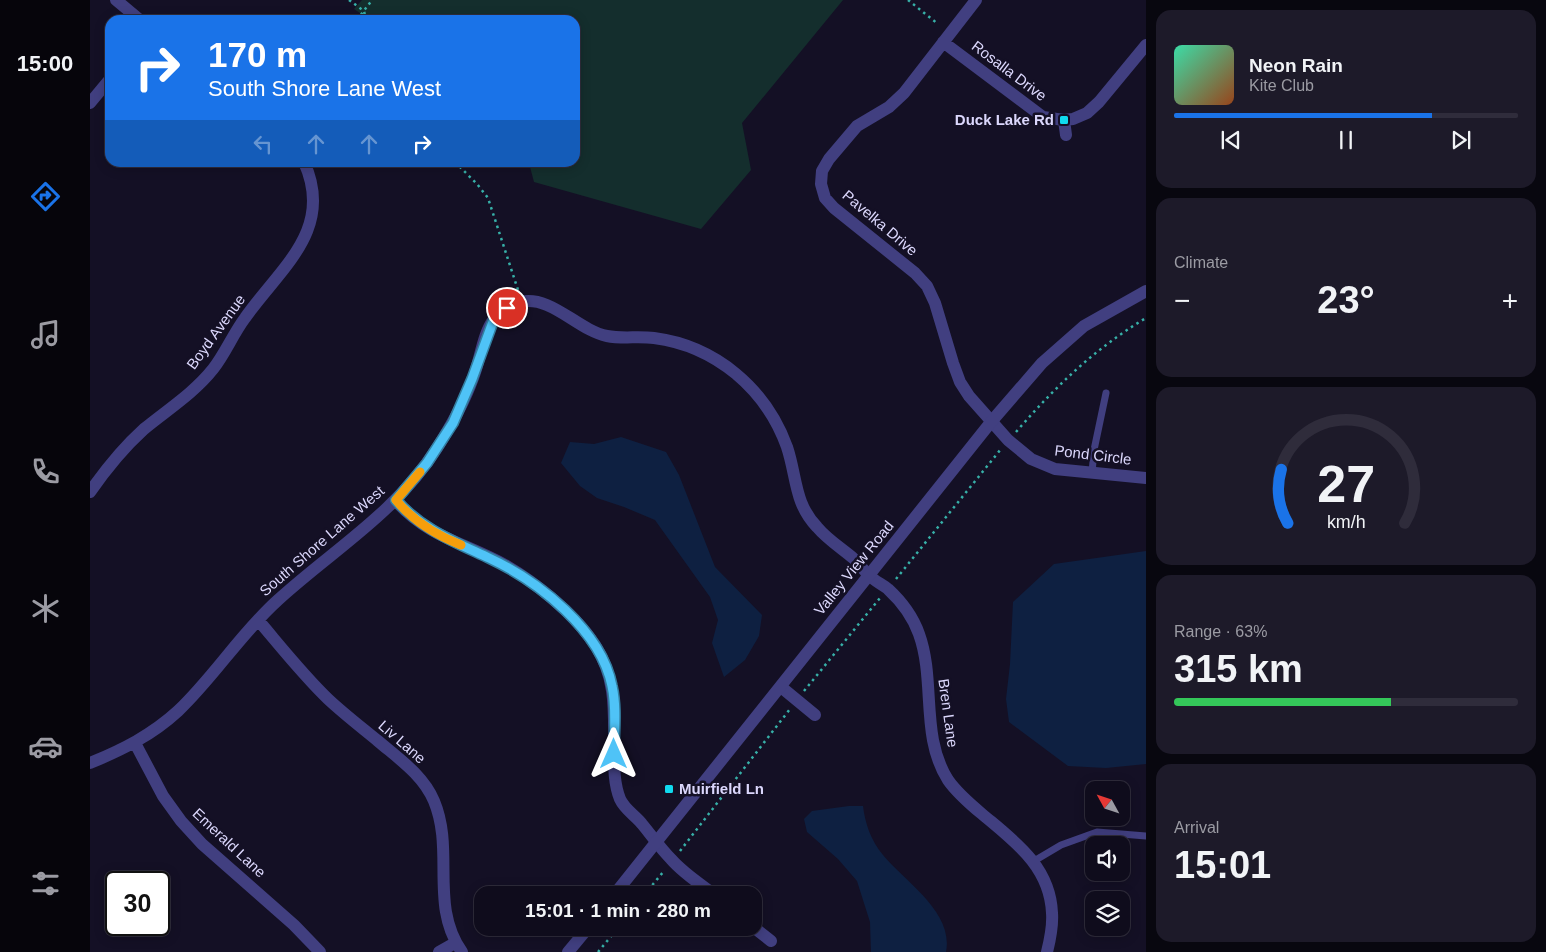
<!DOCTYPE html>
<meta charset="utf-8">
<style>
body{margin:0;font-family:Helvetica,sans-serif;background:#1d1a29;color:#f1f3f6;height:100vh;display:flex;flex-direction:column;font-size:19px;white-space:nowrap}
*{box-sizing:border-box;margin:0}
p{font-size:16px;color:#9b9ba3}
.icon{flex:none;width:28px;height:28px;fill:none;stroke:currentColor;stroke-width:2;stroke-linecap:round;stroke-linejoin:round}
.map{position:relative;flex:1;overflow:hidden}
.drawer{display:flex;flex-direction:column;gap:10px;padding:10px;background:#08070f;width:400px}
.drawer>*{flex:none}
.top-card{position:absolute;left:15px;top:15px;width:475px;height:152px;border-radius:15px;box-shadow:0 2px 12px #0003,0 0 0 1px #2f2c3b;background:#1a73e8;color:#fff;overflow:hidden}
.needle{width:32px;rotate:310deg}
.controls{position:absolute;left:995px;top:781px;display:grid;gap:10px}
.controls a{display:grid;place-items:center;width:45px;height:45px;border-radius:10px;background:#0f0c1c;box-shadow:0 2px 12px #0003,0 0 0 1px #2f2c3b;font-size:25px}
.speed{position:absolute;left:15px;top:871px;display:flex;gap:10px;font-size:25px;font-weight:700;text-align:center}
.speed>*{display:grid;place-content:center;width:65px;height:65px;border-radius:50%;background:#0f0c1c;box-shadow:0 2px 12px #0003,0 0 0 1px #2f2c3b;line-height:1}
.speed .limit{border:2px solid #111;border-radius:8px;background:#fff;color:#111}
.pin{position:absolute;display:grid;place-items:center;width:42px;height:42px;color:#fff;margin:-21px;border:2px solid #fff;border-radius:50%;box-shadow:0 1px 5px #0007}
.me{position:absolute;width:55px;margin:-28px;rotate:0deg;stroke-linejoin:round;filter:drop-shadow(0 0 4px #0008)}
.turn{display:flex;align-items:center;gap:18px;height:105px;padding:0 20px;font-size:22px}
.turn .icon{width:65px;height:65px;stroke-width:2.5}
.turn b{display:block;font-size:35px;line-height:42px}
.lanes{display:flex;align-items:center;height:48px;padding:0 20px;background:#0003;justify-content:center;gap:25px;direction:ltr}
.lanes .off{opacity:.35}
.big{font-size:38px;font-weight:700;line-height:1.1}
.drawer .tile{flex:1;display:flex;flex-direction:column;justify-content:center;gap:8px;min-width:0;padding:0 18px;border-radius:15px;background:#1d1a29}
.drawer .dial{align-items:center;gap:0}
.dial svg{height:130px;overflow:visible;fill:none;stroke:#2f2c3b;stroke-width:7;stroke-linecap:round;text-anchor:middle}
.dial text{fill:#f1f3f6;stroke:none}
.song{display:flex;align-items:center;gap:15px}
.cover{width:60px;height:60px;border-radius:8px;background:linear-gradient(135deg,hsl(160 70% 55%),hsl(20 70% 35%))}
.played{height:5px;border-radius:2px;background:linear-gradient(90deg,#1a73e8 75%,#2f2c3b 75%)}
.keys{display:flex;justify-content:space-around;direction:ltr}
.heat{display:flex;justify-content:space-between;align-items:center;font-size:28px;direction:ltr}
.charge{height:8px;border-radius:4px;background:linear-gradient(90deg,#34c759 63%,#2f2c3b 0)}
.trip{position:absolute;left:384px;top:886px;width:288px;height:50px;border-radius:15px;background:#0f0c1c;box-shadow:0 2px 12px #0003,0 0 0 1px #2f2c3b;font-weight:700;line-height:50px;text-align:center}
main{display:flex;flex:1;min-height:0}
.tabs{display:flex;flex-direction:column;width:90px;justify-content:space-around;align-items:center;background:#06050b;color:#9b9ba3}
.tabs .icon{width:35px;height:35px}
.tabs .on{color:#1a73e8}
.tabs b{font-size:22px;color:#f1f3f6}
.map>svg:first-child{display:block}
.green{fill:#142e2d}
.water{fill:#0e2041}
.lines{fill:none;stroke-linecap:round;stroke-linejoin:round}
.path{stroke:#37b0a8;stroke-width:2.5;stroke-dasharray:2.5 4;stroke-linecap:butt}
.service{stroke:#413f80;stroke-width:7}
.minor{stroke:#413f80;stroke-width:12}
.tertiary{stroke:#413f80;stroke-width:12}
.route-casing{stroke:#337fa1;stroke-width:12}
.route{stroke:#4fc3f7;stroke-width:9}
.slow{stroke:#f59e0b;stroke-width:9}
.poi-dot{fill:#10daef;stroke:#141025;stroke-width:2}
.labels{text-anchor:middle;stroke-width:5;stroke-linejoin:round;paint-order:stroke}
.street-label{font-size:15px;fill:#dbd7fc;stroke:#141025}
.poi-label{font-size:15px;font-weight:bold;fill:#dbd7fc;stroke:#141025;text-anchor:end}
</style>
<main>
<nav class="tabs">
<b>15:00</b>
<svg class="icon on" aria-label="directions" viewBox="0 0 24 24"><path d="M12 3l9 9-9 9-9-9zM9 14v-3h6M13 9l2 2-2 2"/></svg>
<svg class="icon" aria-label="music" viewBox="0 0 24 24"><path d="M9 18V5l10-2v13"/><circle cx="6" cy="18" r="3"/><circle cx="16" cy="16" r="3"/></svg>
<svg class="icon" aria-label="phone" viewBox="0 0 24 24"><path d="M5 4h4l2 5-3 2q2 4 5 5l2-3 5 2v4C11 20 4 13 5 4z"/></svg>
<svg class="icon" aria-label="climate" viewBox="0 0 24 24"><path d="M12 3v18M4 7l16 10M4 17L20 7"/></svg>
<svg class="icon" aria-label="car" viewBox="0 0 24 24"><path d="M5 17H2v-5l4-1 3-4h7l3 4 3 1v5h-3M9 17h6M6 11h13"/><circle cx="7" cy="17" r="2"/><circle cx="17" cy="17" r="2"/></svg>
<svg class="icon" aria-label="filters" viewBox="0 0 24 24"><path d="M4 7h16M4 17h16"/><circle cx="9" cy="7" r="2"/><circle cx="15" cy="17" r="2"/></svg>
</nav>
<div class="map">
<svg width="1056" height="952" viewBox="0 0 1056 952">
<rect width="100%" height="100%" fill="#141025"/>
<!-- green -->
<path class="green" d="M272,0H753L652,123L661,170L611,229L444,182L439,163L485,162V20H280L264,9Z"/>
<!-- water -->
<path class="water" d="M531,437L576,452L589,475L625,567L672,615L669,636L655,660L634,677L622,643L628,620L620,597L565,520L534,507L507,498L490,486L471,463L480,442L504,444Z
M1056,551V764L1016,768L978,766L919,722L916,699L920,664L923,602L964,564Z
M759,806H773C775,823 781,841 793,855C815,882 864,912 856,952H781L780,922L767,881L748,859L717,832L714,819L722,811Z"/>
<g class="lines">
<!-- path -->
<path class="path" d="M259,0L274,11L276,20
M818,0L848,24
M267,20L282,0
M365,162L387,184L398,198L428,290
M926,432C965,387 1004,349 1056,318
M806,579L911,449
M714,691L790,598
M590,851L700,709
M554,895L574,871
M508,952L528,928"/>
<!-- service -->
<path class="service" d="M1002,473L1004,450L1016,393
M944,861L971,845L1007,832L1056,836"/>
<!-- minor -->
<path class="minor" d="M26,0L50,20
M886,0L814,93L799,107L767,126L739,159L732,171L731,184L735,198L744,208L825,273L837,286L845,303L863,363L870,382L879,396L918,440L941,459L965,469L1056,478
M853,42L953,117L974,120L983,119L997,113L1009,102L1056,45
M0,103L20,79
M974,120L976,135
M0,492C16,469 33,448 54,429C77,410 104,393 123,369C135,354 143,334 155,318C190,268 245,230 214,162
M306,501C338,537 375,543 415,565C446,583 485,614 505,645C527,679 524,712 524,751C524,767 524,784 530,799C535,810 545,815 552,824C562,836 570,848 581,859C593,873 610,884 625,895
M168,620C191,647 213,675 238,699C254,714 271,727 288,741C309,759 333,775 344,801C365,851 339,905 372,952
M691,687L725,715
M45,743L73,796L91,821L112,844L204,925L230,952
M0,763C32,750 62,735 88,711C124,677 151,633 188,600C244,549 305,514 347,448C361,426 374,403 383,378C390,361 393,333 404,319C410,311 422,303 430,302C462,295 487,330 517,336C532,339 548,336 564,338C626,346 676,389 697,447C707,477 704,503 727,527C737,539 751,548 763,558C769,563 773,570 779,575C784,581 792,584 798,589C811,601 823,617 829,634C846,681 830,736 858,780C867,793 880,804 892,814C924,841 960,866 962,913C963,926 960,940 957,952
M662,926L681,941
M349,952L365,943"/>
<!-- tertiary -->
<path class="tertiary" d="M524,895L901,422L952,363L994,326L1056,291
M478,952L498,928"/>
</g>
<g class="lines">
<!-- route casing -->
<g class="route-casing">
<path id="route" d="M417,308L404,319L382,379L363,423L337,463L306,500C331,529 365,542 399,558C448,581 511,630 522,686C527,708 524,732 524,754"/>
</g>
<!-- route -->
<use href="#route" class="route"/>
<!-- slow -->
<path class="slow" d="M330,472L306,500C323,521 346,535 371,545"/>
</g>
<!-- markers -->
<g class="poi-dot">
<rect x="969" y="115" width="10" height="10" rx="2.5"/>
<rect x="574" y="784" width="10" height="10" rx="2.5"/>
</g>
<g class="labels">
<!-- street labels -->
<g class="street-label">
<text transform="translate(919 71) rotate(37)" y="5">Rosalla Drive</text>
<text transform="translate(790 223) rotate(40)" y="5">Pavelka Drive</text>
<text transform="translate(126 332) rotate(-54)" y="5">Boyd Avenue</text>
<text transform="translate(1003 455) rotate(7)" y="5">Pond Circle</text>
<text transform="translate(232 541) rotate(-41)" y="5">South Shore Lane West</text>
<text transform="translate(764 568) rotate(-51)" y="5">Valley View Road</text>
<text transform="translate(858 713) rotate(82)" y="5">Bren Lane</text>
<text transform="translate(312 742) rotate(41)" y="5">Liv Lane</text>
<text transform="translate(139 843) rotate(43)" y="5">Emerald Lane</text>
</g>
<!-- poi labels -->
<g class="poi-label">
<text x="964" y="125">Duck Lake Rd</text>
<text x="589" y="794" text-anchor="start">Muirfield Ln</text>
</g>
</g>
</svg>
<div class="controls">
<a><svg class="needle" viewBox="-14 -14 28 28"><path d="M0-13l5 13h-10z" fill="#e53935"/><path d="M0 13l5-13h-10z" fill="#9b9ba3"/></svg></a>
<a><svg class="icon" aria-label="sound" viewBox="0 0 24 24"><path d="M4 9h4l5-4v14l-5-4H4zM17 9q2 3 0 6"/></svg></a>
<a><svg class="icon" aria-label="layers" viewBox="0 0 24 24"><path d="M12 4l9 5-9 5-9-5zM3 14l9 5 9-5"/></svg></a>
</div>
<div class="speed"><div class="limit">30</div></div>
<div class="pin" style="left:417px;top:308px;background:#d93025"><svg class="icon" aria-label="arrive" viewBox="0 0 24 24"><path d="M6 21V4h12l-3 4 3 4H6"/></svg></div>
<svg class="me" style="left:524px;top:754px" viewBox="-20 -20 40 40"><path d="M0-17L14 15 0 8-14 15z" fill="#4fc3f7" stroke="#fff" stroke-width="4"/></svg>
<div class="trip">15:01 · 1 min · 280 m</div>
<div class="top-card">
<div class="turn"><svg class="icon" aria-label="right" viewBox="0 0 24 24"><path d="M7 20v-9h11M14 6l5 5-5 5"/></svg><div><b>170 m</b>South Shore Lane West</div></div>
<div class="lanes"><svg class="icon off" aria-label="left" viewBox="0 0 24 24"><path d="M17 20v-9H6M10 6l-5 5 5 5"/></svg><svg class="icon off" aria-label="ahead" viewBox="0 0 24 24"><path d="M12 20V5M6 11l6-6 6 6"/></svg><svg class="icon off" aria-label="ahead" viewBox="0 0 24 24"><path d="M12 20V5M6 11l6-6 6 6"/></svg><svg class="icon" aria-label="right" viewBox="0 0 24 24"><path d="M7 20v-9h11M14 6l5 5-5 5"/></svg></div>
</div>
</div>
<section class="drawer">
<div class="tile">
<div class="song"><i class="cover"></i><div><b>Neon Rain</b><p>Kite Club</p></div></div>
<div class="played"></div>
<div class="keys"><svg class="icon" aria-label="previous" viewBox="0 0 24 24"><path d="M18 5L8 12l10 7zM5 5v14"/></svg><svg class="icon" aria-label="pause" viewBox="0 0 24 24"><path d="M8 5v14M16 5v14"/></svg><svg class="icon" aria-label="next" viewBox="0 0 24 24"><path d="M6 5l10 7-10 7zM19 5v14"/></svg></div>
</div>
<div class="tile"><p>Climate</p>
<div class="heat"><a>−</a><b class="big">23°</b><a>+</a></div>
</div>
<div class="tile dial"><svg viewBox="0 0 100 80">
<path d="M14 69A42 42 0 1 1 86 69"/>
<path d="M14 69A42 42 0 0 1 10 36" stroke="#1a73e8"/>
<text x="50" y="56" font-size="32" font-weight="700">27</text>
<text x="50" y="72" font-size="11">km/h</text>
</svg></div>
<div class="tile"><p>Range · 63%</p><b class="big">315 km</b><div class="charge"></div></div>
<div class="tile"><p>Arrival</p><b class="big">15:01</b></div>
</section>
</main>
